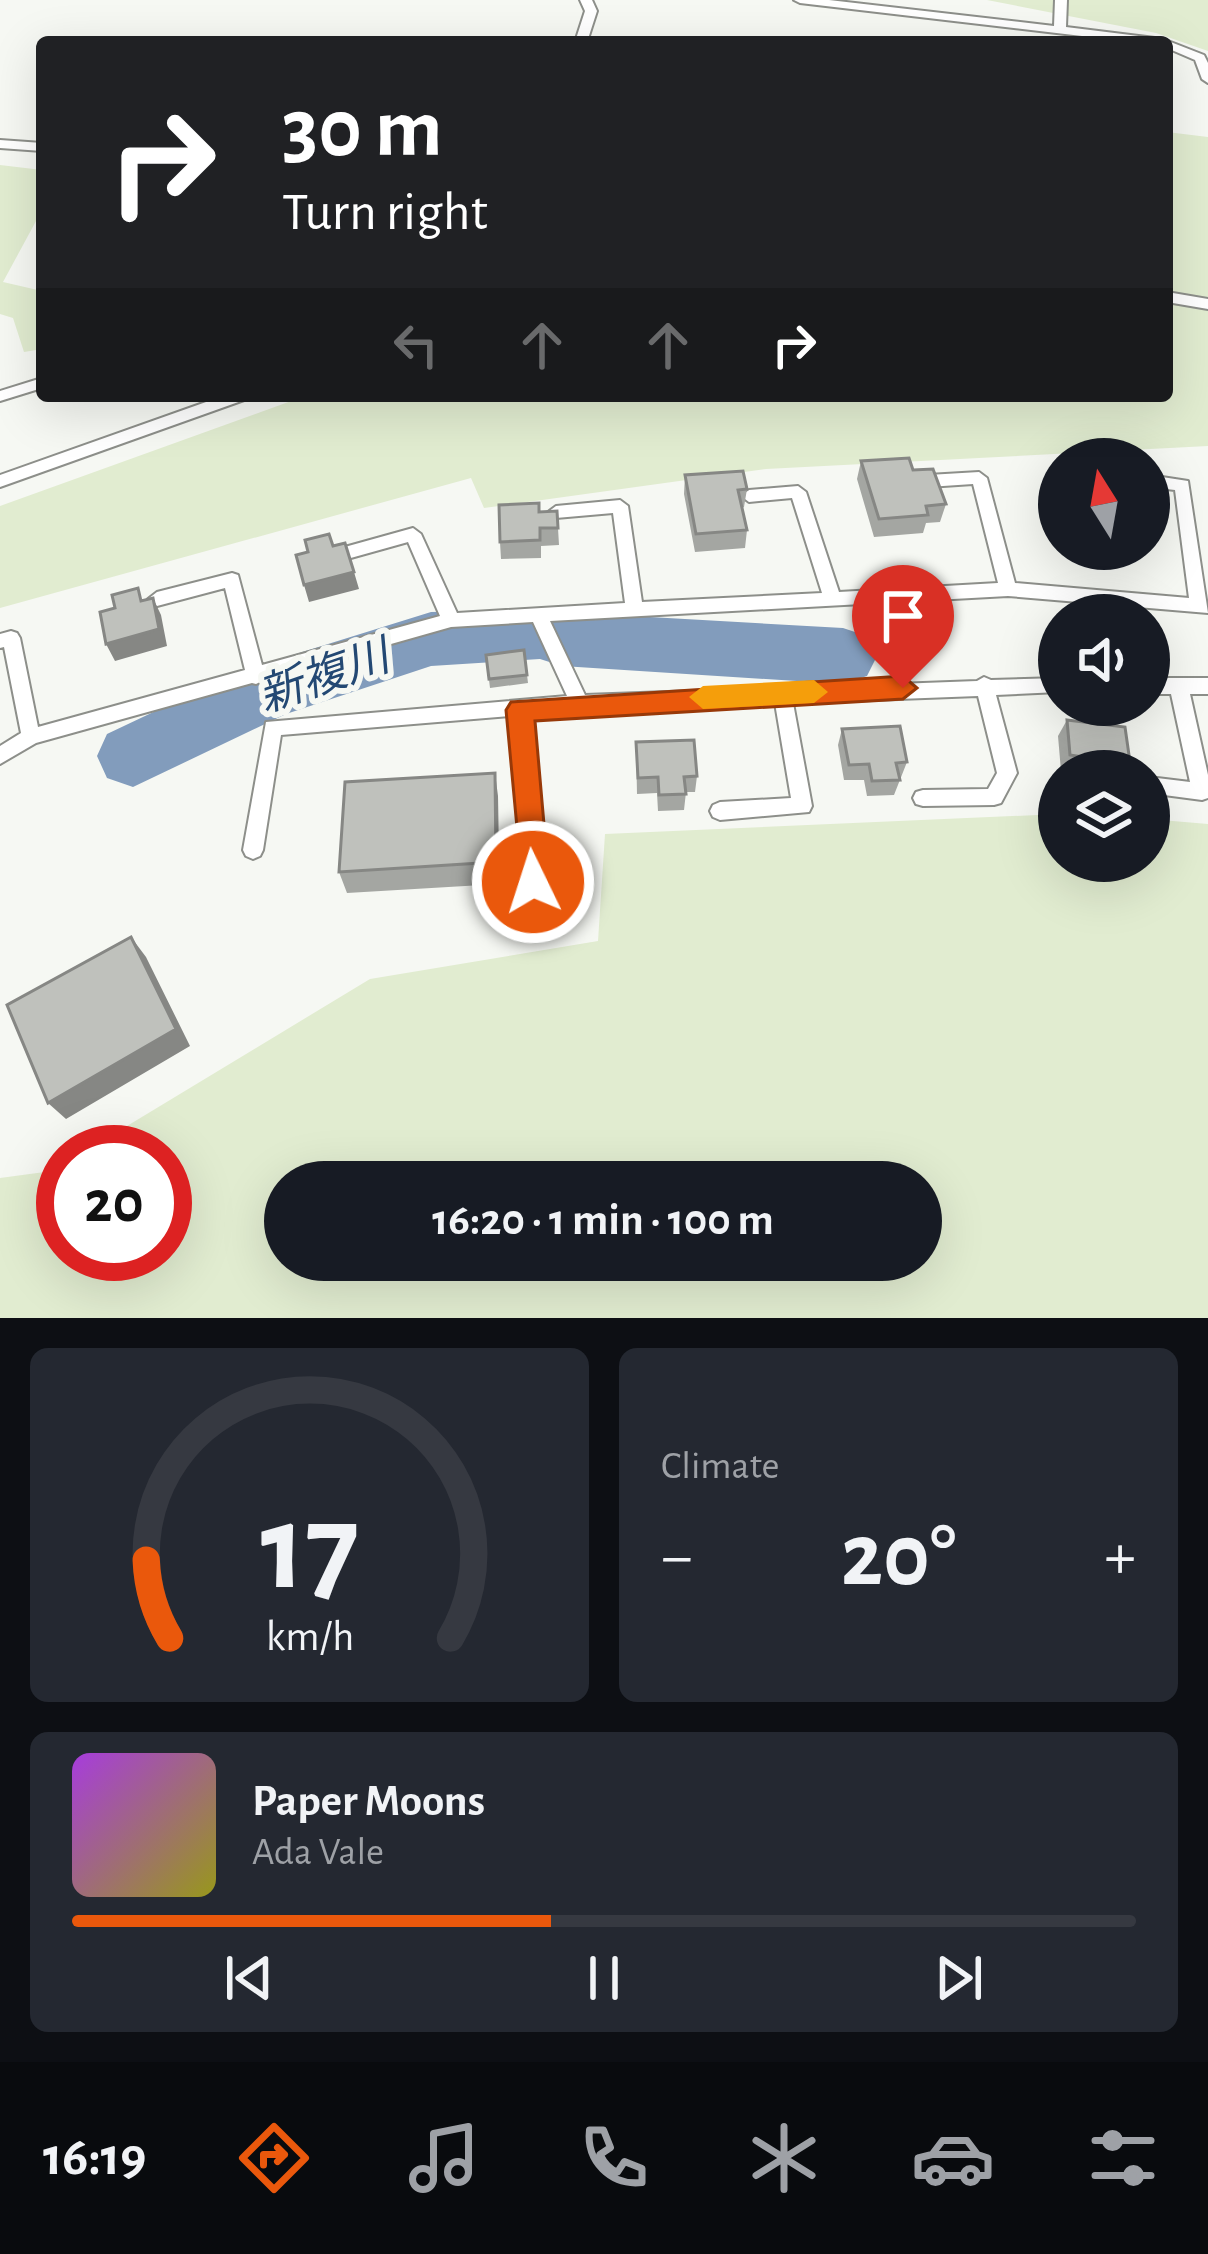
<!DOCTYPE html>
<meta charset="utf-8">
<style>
body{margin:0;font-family:"Alegreya Sans","Noto Sans JP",sans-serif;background:#242831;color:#f1f3f6;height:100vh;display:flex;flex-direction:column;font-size:45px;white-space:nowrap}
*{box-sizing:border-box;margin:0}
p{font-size:39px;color:#9ea1a6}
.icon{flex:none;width:66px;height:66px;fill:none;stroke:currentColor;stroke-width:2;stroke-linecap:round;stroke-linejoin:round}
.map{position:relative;height:1318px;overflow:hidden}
.drawer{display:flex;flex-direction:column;gap:30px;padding:30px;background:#0d0f14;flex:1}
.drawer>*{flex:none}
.guide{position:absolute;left:36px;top:36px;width:1137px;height:366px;border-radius:12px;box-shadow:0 12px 48px #0002;background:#202124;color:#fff;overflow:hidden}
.needle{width:78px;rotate:349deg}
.buttons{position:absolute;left:1038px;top:438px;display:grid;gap:24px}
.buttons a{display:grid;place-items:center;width:132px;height:132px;border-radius:50%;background:#171b24;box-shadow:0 12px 48px #0002;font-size:60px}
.speed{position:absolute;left:36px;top:1125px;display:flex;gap:24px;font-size:60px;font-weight:700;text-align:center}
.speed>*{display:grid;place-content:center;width:156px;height:156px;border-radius:50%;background:#171b24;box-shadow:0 12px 48px #0002;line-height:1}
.speed .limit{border:18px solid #d22;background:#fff;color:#111}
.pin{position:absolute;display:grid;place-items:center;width:102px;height:102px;color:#fff;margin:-123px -51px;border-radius:50% 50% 50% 0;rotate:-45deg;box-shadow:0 0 12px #0007}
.pin .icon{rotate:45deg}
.me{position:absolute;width:132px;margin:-66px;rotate:356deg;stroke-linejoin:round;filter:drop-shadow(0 0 9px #0008)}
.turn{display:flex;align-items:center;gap:42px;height:252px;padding:0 48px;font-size:54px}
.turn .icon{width:156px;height:156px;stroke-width:2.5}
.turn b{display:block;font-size:84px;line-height:102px}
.lanes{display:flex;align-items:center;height:114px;padding:0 48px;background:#0003;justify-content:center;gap:60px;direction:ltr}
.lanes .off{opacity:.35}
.big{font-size:90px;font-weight:700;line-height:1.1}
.drawer .tile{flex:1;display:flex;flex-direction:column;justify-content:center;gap:18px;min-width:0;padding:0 42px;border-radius:18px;background:#242831}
.drawer .dial{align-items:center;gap:0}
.dial svg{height:312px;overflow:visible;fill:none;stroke:#363941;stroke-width:7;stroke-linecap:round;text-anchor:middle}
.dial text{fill:#f1f3f6;stroke:none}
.song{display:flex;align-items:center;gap:36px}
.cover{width:144px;height:144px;border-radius:18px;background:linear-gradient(135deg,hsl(280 70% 55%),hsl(60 70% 35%))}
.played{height:12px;border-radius:6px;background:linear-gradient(90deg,#ea580c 45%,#363941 45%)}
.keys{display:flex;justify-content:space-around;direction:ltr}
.heat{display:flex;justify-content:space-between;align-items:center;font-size:66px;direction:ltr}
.drawer .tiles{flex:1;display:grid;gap:30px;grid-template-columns:1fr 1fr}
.tile:last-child{grid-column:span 2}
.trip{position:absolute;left:264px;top:1161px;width:678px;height:120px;border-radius:60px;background:#171b24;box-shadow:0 12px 48px #0002;font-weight:700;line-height:120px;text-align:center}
.tab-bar{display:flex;height:192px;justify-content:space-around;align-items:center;background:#090b0e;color:#9ea1a6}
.tab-bar .icon{width:84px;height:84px}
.tab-bar .on{color:#ea580c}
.tab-bar b{font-size:54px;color:#f1f3f6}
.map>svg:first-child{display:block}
.green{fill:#e1ecd0;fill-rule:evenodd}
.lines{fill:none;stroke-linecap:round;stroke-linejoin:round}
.river{fill:#829cbc;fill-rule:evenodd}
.lane-casing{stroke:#8d8f8a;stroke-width:4}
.lane{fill:#fff;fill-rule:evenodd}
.wall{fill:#a4a6a2}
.shaded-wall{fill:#868784}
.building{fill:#bfc1bc;stroke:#868784;stroke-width:3}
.route{fill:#ea580c;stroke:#983908;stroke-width:3}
.slow{fill:#f59e0b}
.labels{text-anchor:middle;stroke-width:12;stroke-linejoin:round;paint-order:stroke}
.water-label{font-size:45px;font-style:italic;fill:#234873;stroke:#f6f8f3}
</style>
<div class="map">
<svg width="1208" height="1318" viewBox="0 0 1208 1318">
<rect width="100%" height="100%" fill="#f6f8f3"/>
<!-- green -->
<path class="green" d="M987,0H1208V51L1156,33Z
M1167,132L1208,137V446L766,469L484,508L471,478L0,608V506L305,396H1167Z
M0,165L42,170V210L3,282L42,291V349L24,352L13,318L0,314Z
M1059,814V861H1149V819L1208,824V1318H0V1178L52,1171L63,1165V1254H165V1152H84L370,979L598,941L605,834ZM921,1182V1260H285V1182Z"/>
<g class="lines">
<!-- river -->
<path class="river" d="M525,610L546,617L562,612L843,628L867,636L877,656L867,676L843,684L562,666L540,659L431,666L286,714L133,787L107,778L97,756L107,734L238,672L431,612Z"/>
<!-- lane casing -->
<g class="lane-casing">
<path id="lane" d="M580,0H592L597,11L587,42H575L585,11Z
M794,0H829L1054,26L1055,0H1067L1066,27L1163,39L1204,55L1208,63V83L1202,79L1195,60L1167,48V42H1133L800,3Z
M0,140L42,143V151L0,148Z
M1167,292L1208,299V309L1167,302Z
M42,378V388L0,401V391Z
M223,396H247L244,400L0,487V475Z
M979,472L987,478L1015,583L1189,598L1175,490L1149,487V475L1188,481L1208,613L1008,596L550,621L585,695L775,688L782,685L788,688L977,681L984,677L991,680L1059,678V692L996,695L1017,773L1001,803L994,805L923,806L916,804L913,798L916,792L923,790L988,789L997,773L978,696L793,703L812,806L809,812L720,820L713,817L710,811L713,805L720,802L791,798L775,703L530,715L543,882L540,889L533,891L526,889L523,882L511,716L281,735L263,850L260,856L253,859L246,856L243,850L266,722L567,696L533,622L451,627L264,680L256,684L252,683L36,743L0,764V746L21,733L4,647L0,648V634L11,631L17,633L20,638L38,727L245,670L225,588L157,606L148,599L157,592L232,573L238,575L262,665L440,616L408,542L340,561L332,555L334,550L413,528L421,534L457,613L625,603L613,513L556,518L548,512L556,506L620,500L628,506L642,602L822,593L792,498L749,502L741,496L749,490L798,486L806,492L839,592L998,583L973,484L928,487L920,481L928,475Z
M1149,678H1208V694H1190L1208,775V798L1202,800L1149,793V777L1190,782L1171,694H1149Z"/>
</g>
<!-- lane -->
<use href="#lane" class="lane"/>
</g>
<!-- wall -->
<path class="wall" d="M861,461L913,470L946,504L940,522L926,523L923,533L874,537L857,479Z
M685,475L747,489L744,507L742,508L747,530L745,548L695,552L684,494Z
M557,511L559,545L541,546V558L501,559L500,542L539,512Z
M524,650L528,683L490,688L486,655Z
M1067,720L1130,762L1124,771H1061L1058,736Z
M842,729L907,762L894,795L867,796L864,780H844L838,745Z
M636,742L697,776L695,792H686L684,810L658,811L657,793L637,794Z
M498,796L499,884L347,893L339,872Z"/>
<!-- shaded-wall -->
<path class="shaded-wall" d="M354,572L359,589L309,602L304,585Z
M153,598L161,615L167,646L115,661L106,644Z
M495,773L498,796L499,884L496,862Z
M131,937L146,957L190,1046L66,1119L48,1103Z"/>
<!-- building -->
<path class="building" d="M909,458L913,470L933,469L946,504L926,506L928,515L879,519L861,461Z
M743,471L747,489L738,490L747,530L696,534L685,475Z
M539,503V512L557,511L558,528H540V540L500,542L499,505Z
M329,534L333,546L345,543L354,572L304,585L296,555L308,552L305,540Z
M138,588L141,601L153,598L159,629L106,644L100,612L115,608L112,595Z
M524,650L527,675L489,679L486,655Z
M1067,720L1125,727L1130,762L1118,761L1119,771H1092L1090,758L1070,755Z
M900,726L907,762L896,763L900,780L872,781L869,764L849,765L842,729Z
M694,740L697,776L684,777L686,794L659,795L658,777L638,778L636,742Z
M495,773L496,862L339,872L345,782Z
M131,937L176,1029L48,1103L7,1005Z"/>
<!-- route -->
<path class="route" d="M903,676L917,688L903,699L535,721L549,882L544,892H523L506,710L511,702Z"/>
<!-- slow -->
<path class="slow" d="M814,680L828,692L814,703L703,709L689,697L703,686Z"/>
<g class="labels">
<!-- water labels -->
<g class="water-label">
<text transform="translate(323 675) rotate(-19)" y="16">新複川</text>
</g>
</g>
</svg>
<div class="buttons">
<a><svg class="needle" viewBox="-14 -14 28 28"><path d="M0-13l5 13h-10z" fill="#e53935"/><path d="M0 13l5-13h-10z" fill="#9ea1a6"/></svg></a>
<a><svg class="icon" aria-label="sound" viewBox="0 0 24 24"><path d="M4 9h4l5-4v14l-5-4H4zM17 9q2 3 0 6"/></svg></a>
<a><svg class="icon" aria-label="layers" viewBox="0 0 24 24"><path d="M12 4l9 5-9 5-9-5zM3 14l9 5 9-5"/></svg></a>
</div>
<div class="speed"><div class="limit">20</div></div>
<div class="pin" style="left:903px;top:688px;background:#d93025"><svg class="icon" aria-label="arrive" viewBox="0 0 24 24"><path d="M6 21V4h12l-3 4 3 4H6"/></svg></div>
<svg class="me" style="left:533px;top:882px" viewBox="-20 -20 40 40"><circle r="17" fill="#ea580c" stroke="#fff" stroke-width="3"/><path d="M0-11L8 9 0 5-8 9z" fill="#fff"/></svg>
<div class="trip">16:20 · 1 min · 100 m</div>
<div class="guide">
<div class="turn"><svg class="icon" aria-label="right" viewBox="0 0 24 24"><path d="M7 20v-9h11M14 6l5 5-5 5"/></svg><div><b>30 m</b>Turn right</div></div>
<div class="lanes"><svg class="icon off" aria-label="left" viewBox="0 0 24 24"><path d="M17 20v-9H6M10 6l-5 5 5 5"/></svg><svg class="icon off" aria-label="ahead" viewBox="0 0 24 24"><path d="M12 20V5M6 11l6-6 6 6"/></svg><svg class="icon off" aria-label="ahead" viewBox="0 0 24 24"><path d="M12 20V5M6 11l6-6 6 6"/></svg><svg class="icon" aria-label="right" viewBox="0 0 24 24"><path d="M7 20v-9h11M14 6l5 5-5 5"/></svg></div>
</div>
</div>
<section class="drawer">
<div class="tiles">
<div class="tile dial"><svg viewBox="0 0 100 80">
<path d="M14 69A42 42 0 1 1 86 69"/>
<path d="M14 69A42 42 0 0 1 8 49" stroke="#ea580c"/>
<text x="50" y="56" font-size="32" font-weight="700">17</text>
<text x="50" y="72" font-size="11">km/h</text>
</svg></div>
<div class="tile"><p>Climate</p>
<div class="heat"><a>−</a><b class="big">20°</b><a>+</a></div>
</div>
<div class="tile">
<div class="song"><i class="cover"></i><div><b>Paper Moons</b><p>Ada Vale</p></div></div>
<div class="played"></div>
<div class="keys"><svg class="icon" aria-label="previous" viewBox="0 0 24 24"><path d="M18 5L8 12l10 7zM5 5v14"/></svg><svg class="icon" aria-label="pause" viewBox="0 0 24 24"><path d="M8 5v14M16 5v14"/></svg><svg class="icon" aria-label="next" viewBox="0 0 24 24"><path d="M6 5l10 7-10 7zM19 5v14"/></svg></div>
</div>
</div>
</section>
<nav class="tab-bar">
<b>16:19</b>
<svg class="icon on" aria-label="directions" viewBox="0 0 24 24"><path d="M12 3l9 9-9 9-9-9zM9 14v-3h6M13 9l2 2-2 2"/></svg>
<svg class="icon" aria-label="music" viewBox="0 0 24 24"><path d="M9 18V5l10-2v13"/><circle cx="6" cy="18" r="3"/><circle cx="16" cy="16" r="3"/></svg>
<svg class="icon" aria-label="phone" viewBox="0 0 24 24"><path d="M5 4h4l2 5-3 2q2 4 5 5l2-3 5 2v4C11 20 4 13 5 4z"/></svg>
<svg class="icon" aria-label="climate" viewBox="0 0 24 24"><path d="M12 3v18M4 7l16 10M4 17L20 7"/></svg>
<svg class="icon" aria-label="car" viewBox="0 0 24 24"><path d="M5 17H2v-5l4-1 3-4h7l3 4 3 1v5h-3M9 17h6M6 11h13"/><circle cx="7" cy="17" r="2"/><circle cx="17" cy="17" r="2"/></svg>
<svg class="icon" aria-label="filters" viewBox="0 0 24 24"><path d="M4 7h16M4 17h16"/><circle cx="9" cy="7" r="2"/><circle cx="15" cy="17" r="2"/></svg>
</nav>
